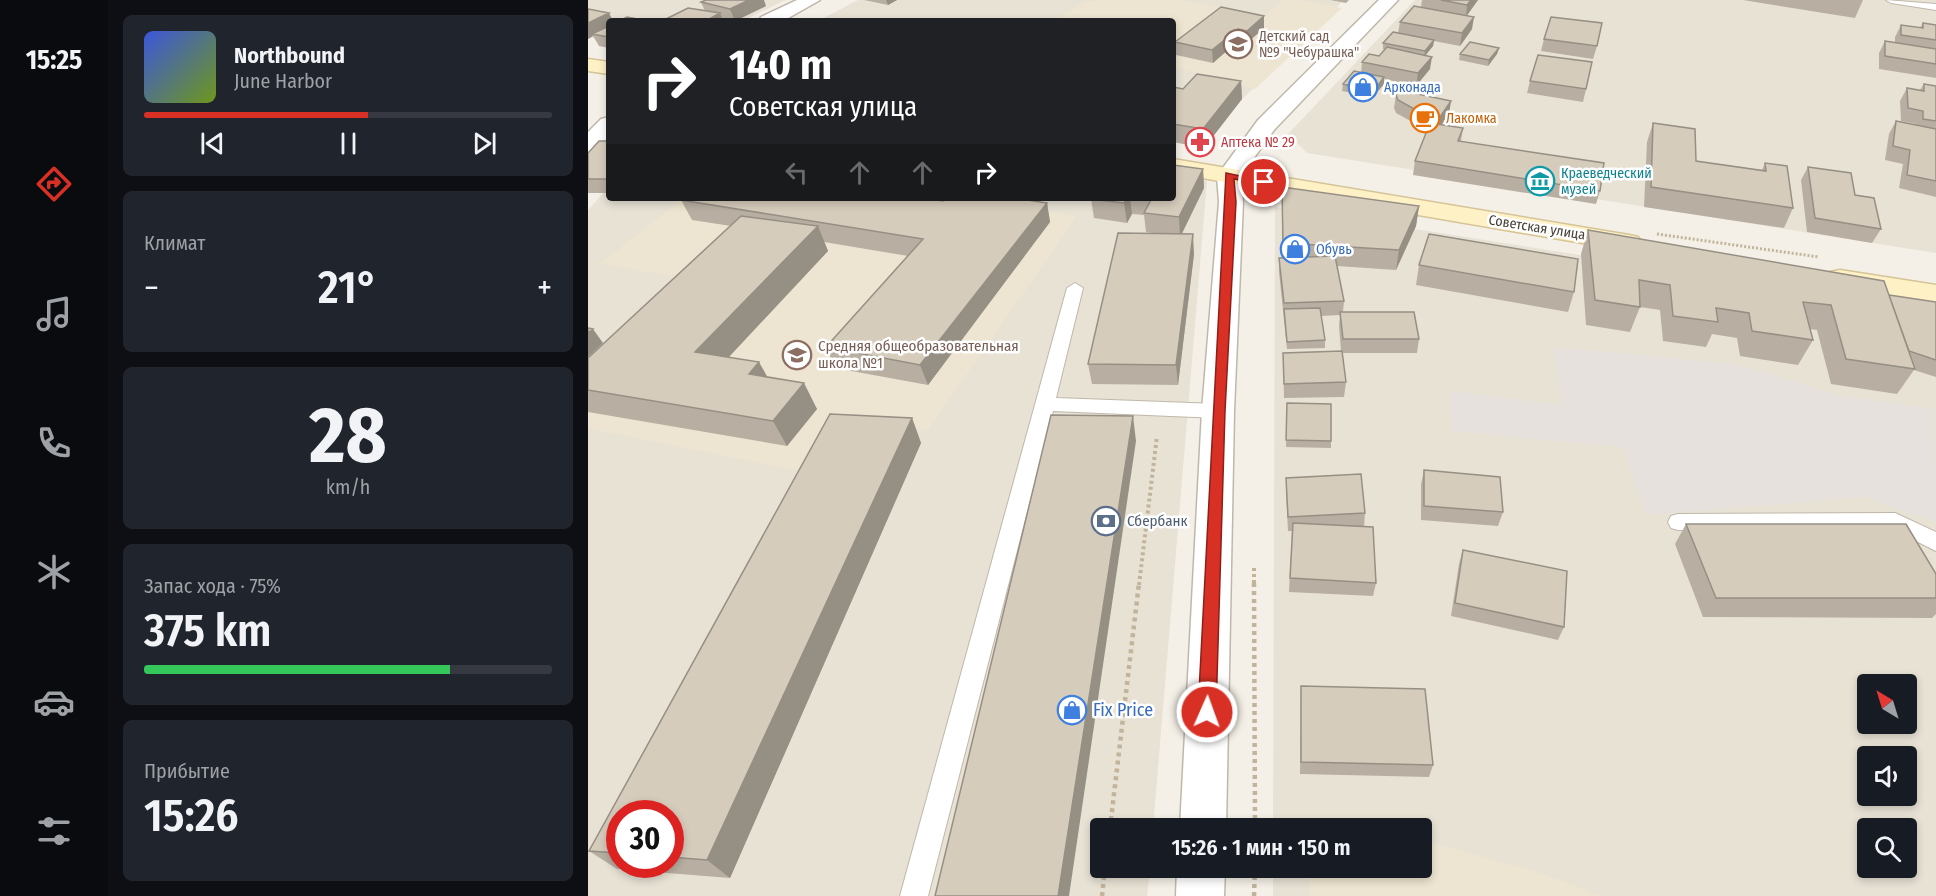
<!DOCTYPE html>
<html lang="ru">
<meta charset="utf-8">
<style>
body{margin:0;font-family:"Fira Sans Condensed",sans-serif;background:#20242c;color:#f1f3f6;height:100vh;display:flex;flex-direction:column;font-size:22px;white-space:nowrap}
*{box-sizing:border-box;margin:0}
p{font-size:20px;color:#9ea1a6}
.icon{flex:none;width:33px;height:33px;fill:none;stroke:currentColor;stroke-width:2;stroke-linecap:round;stroke-linejoin:round}
.map{position:relative;flex:1;overflow:hidden}
.sheet{display:flex;flex-direction:column;gap:15px;padding:15px;background:#0d0f14;width:480px}
.sheet>*{flex:none}
.guide{position:absolute;left:18px;top:18px;width:570px;height:183px;border-radius:6px;box-shadow:0 3px 9px #0003;background:#202124;color:#fff;overflow:hidden}
.needle{width:39px;rotate:322deg}
.tools{position:absolute;left:1269px;top:674px;display:grid;gap:12px}
.tools a{display:grid;place-items:center;width:60px;height:60px;border-radius:6px;background:#171b24;box-shadow:0 3px 9px #0003;font-size:30px}
.speed{position:absolute;left:18px;top:800px;display:flex;gap:12px;font-size:30px;font-weight:700;text-align:center}
.speed>*{display:grid;place-content:center;width:78px;height:78px;border-radius:50%;background:#171b24;box-shadow:0 3px 9px #0003;line-height:1}
.speed .limit{border:9px solid #d22;background:#fff;color:#111}
.pin{position:absolute;display:grid;place-items:center;width:51px;height:51px;color:#fff;margin:-26px;border:3px solid #fff;border-radius:50%;box-shadow:0 2px 6px #0007}
.me{position:absolute;width:66px;margin:-33px;rotate:2deg;stroke-linejoin:round;filter:drop-shadow(0 0 4px #0008)}
.turn{display:flex;align-items:center;gap:21px;height:126px;padding:0 24px;font-size:27px}
.turn .icon{width:78px;height:78px;stroke-width:2.5}
.turn b{display:block;font-size:42px;line-height:51px}
.lanes{display:flex;align-items:center;height:57px;padding:0 24px;background:#0003;justify-content:center;gap:30px;direction:ltr}
.lanes .off{opacity:.35}
.big{font-size:45px;font-weight:600;line-height:1.1}
.sheet .card{flex:1;display:flex;flex-direction:column;justify-content:center;gap:9px;min-width:0;padding:0 21px;border-radius:9px;background:#20242c}
.sheet .dial{align-items:center;gap:0}
.dial b{font-size:78px;line-height:1}
.song{display:flex;align-items:center;gap:18px}
.cover{width:72px;height:72px;border-radius:9px;background:linear-gradient(135deg,hsl(230 70% 55%),hsl(80 70% 35%))}
.played{height:6px;border-radius:3px;background:linear-gradient(90deg,#d93025 55%,#363941 55%)}
.keys{display:flex;justify-content:space-around;direction:ltr}
.heat{display:flex;justify-content:space-between;align-items:center;font-size:33px;direction:ltr}
.charge{height:9px;border-radius:4px;background:linear-gradient(90deg,#34c759 75%,#363941 0)}
.trip{position:absolute;left:502px;top:818px;width:342px;height:60px;border-radius:6px;background:#171b24;box-shadow:0 3px 9px #0003;font-weight:600;line-height:60px;text-align:center}
main{display:flex;flex:1;min-height:0}
.tab-bar{display:flex;flex-direction:column;width:108px;justify-content:space-around;align-items:center;background:#090b0e;color:#9ea1a6}
.tab-bar .icon{width:42px;height:42px}
.tab-bar .active{color:#d93025}
.tab-bar b{font-size:27px;color:#f1f3f6}
.map>svg:first-child{display:block}
.residential{fill:#e8e2d5;fill-rule:evenodd}
.industrial{fill:#e6e1dc}
.education{fill:#ede5d1}
.lines{fill:none;stroke-linecap:round;stroke-linejoin:round}
.service-casing{stroke:#bfb8aa;stroke-width:2}
.minor-casing{stroke:#bfb8aa;stroke-width:3}
.tertiary-casing{stroke:#bfb8aa;stroke-width:3}
.secondary-casing{stroke:#d4c497;stroke-width:3}
.path-far2{stroke:#c1b49b;stroke-width:3;stroke-dasharray:2 2;stroke-linecap:butt}
.path-far1{stroke:#c1b49b;stroke-width:4;stroke-dasharray:3 3;stroke-linecap:butt}
.path{stroke:#c1b49b;stroke-width:4.5;stroke-dasharray:4 4;stroke-linecap:butt}
.service{fill:#fff;fill-rule:evenodd}
.minor{fill:#fff;fill-rule:evenodd}
.tertiary{fill:#fff;fill-rule:evenodd}
.secondary{fill:#fff1c6;fill-rule:evenodd}
.wall{fill:#b8afa2;fill-rule:evenodd}
.shaded-wall{fill:#968f84}
.building{fill:#d6ccbc;stroke:#968f84;stroke-width:1.5}
.route{fill:#d93025;stroke:#8d1f18;stroke-width:1.5}
.labels{text-anchor:middle;stroke-width:5;stroke-linejoin:round;paint-order:stroke}
.far-education-label{font-size:14px;fill:#785e54;stroke:#fff;text-anchor:start}
.far-shop-label{font-size:14px;fill:#366cbe;stroke:#fff;text-anchor:start}
.far-food-label{font-size:14px;fill:#c56008;stroke:#fff;text-anchor:start}
.far-health-label{font-size:14px;fill:#be3a42;stroke:#fff;text-anchor:start}
.far-culture-label{font-size:14px;fill:#0d838f;stroke:#fff;text-anchor:start}
.far-street-label{font-size:14px;fill:#474036;stroke:#fff}
.education-label{font-size:15px;fill:#785e54;stroke:#fff;text-anchor:start}
.service-label{font-size:15px;fill:#4e5e75;stroke:#fff;text-anchor:start}
.near-shop-label{font-size:18px;fill:#366cbe;stroke:#fff;text-anchor:start}
</style>
<main>
<nav class="tab-bar">
<b>15:25</b>
<svg class="icon active" aria-label="directions" viewBox="0 0 24 24"><path d="M12 3l9 9-9 9-9-9zM9 14v-3h6M13 9l2 2-2 2"/></svg>
<svg class="icon" aria-label="music" viewBox="0 0 24 24"><path d="M9 18V5l10-2v13"/><circle cx="6" cy="18" r="3"/><circle cx="16" cy="16" r="3"/></svg>
<svg class="icon" aria-label="phone" viewBox="0 0 24 24"><path d="M5 4h4l2 5-3 2q2 4 5 5l2-3 5 2v4C11 20 4 13 5 4z"/></svg>
<svg class="icon" aria-label="climate" viewBox="0 0 24 24"><path d="M12 3v18M4 7l16 10M4 17L20 7"/></svg>
<svg class="icon" aria-label="car" viewBox="0 0 24 24"><path d="M5 17H2v-5l4-1 3-4h7l3 4 3 1v5h-3M9 17h6M6 11h13"/><circle cx="7" cy="17" r="2"/><circle cx="17" cy="17" r="2"/></svg>
<svg class="icon" aria-label="filters" viewBox="0 0 24 24"><path d="M4 7h16M4 17h16"/><circle cx="9" cy="7" r="2"/><circle cx="15" cy="17" r="2"/></svg>
</nav>
<section class="sheet">
<div class="card">
<div class="song"><i class="cover"></i><div><b>Northbound</b><p>June Harbor</p></div></div>
<div class="played"></div>
<div class="keys"><svg class="icon" aria-label="previous" viewBox="0 0 24 24"><path d="M18 5L8 12l10 7zM5 5v14"/></svg><svg class="icon" aria-label="pause" viewBox="0 0 24 24"><path d="M8 5v14M16 5v14"/></svg><svg class="icon" aria-label="next" viewBox="0 0 24 24"><path d="M6 5l10 7-10 7zM19 5v14"/></svg></div>
</div>
<div class="card"><p>Климат</p>
<div class="heat"><a>−</a><b class="big">21°</b><a>+</a></div>
</div>
<div class="card dial"><b>28</b><p>km/h</p></div>
<div class="card"><p>Запас хода · 75%</p><b class="big">375 km</b><div class="charge"></div></div>
<div class="card"><p>Прибытие</p><b class="big">15:26</b></div>
</section>
<div class="map">
<svg width="1348" height="896" viewBox="0 0 1348 896">
<rect width="100%" height="100%" fill="#f4f0e7"/>
<!-- residential -->
<path class="residential" d="M0,0H198L154,21H21V40L0,37Z
M270,0H756L611,141L585,137V21H230Z
M827,0H1348V253L719,153L700,134Z
M585,177L619,181L565,828H513V867H562L559,896H0V210L21,187V198H585ZM32,813H82V864H32Z
M687,207L1348,311V896H685V867H834V828H685ZM1280,684H1318V723H1280ZM1280,756H1318V795H1280ZM1280,828H1318V867H1280Z"/>
<!-- industrial -->
<path class="industrial" d="M966,347L1149,364L1249,395L1346,409L1348,522L1275,497L1058,515L1035,447L864,431L862,391L974,405Z"/>
<!-- education -->
<path class="education" d="M512,0H592L676,15L695,0H712L754,8L667,89L585,67V21H468L498,1L509,2Z
M95,198H366L489,216L339,431L255,415L210,471L0,428V379L108,280L12,264Z
M834,840L946,871L1014,896H722L720,867H834Z"/>
<g class="lines">
<!-- service casing -->
<g class="service-casing">
<path id="service" d="M1298,0L1348,4V10L1303,3Z
M487,283L495,288L468,398L630,404L637,406L639,411L637,416L630,418L465,411L340,896H312L479,288Z
M1307,513L1348,532V551L1304,529L1090,530L1083,528L1080,522L1083,516L1090,514Z"/>
</g>
<!-- minor casing -->
<g class="minor-casing">
<path id="minor" d="M791,0H810L686,130L653,176L655,202L646,411L638,828H592L614,411L631,202L629,176L670,120Z
M589,867H637L636,896H588Z"/>
</g>
<!-- tertiary casing -->
<g class="tertiary-casing">
<path id="tertiary" d="M209,0H232L195,21H171L173,17Z
M21,117V137L8,150L0,152V132L13,119Z"/>
</g>
<!-- secondary casing -->
<g class="secondary-casing">
<path id="secondary" d="M0,59L21,62V74L0,71Z
M585,159L1041,235L1050,237L1054,243L1050,249L1041,251L585,173Z
M1252,270L1348,285V303L1242,284L1238,278L1242,272Z"/>
</g>
<!-- path-far2 -->
<path class="path-far2" d="M1069,234L1231,257"/>
<!-- path-far1 -->
<path class="path-far1" d="M666,568V585
M551,585L569,436"/>
<!-- path -->
<path class="path" d="M666,583L667,828
M522,828L551,583
M514,896L517,867
M666,896L667,867"/>
<!-- service -->
<use href="#service" class="service"/>
<!-- minor -->
<use href="#minor" class="minor"/>
<!-- tertiary -->
<use href="#tertiary" class="tertiary"/>
<!-- secondary -->
<use href="#secondary" class="secondary"/>
</g>
<!-- wall -->
<path class="wall" d="M276,0H309L300,5Z
M742,0H761L758,3Z
M834,0H890L878,15L884,29L872,46L846,41L845,46L838,55L842,69L828,86L796,79V84L785,97L754,91L755,84L773,73L774,62L791,56L797,50L795,49V43L810,33L812,22L833,7Z
M1155,0H1275L1267,18Z
M113,2L178,6L147,21L134,18L117,11Z
M0,9L21,21V48L11,46L5,36L0,39Z
M676,16V28L659,43L650,41L625,63L588,55L587,42Z
M1335,23L1348,25V78L1291,69V53L1297,41L1307,43V37L1313,25L1332,28Z
M956,39L1009,46L1005,59L953,51Z
M911,48L909,54L900,66L871,60L872,54Z
M653,81L654,99L616,148L585,142V87L595,89Z
M942,81L998,89L995,102L939,93Z
M1336,84L1348,86V197L1311,188L1315,164L1297,160L1301,134L1308,121L1328,125V124L1313,121L1312,101L1319,88L1332,90Z
M808,95L861,114L853,125L875,128L873,141L1012,191L1008,204L825,175L827,161L840,129L835,128L808,113L806,108Z
M1065,123L1108,161L1174,170L1177,163L1205,208L1196,228L1056,207L1059,142Z
M21,141V193H0V153Z
M1220,167L1293,229L1284,243L1219,232L1213,180Z
M615,169L616,188L594,234L606,254L590,385L504,384L500,364L565,233L558,232L556,215L544,214L539,223L506,218L503,199V198H585Z
M694,187L831,206L828,226L808,270L749,266L756,301L755,312L831,339L829,353H754L758,382L756,397L696,398L695,353L753,351L751,326L752,315L733,316L737,340V348L699,349L691,272V258H694Z
M93,200L355,201L459,203L462,222L340,385L247,368L238,347L320,256L236,242L240,251L141,357L179,377L229,409L199,446L0,412V358L143,226L104,220Z
M1000,230L1301,295L1348,302V377L1326,370L1309,394L1243,384L1229,330L1222,329L1225,340L1210,365L1152,356L1149,338L1124,334L1118,347L1075,341L1072,310L1052,307L1042,332L998,325L993,254Z
M831,265L986,292L980,312L828,285Z
M699,403L743,441V448L698,447Z
M242,414L324,418L333,443L142,878L29,869L1,851ZM32,813H82V864H32Z
M836,470L915,512L910,526L833,520V484Z
M698,478L777,513L776,527L788,583L785,596L701,592L704,531H700L698,492Z
M1098,524L1348,574V614L1344,618L1115,617L1087,544Z
M875,550L976,627L970,640L863,616L871,564Z
M713,686L845,765L841,777L712,774Z"/>
<!-- shaded-wall -->
<path class="shaded-wall" d="M161,0H176L178,6L147,21L142,9Z
M298,0H309L300,5Z
M883,0H890L878,17L879,5Z
M21,13L25,21H21V29L4,34L5,36L0,39V23Z
M132,13L135,21H118Z
M676,16V28L659,43V31Z
M886,17L884,29L872,46L874,33Z
M650,29V41L625,63L624,50Z
M846,40L845,46L836,57L837,51Z
M911,48L909,54L900,66L901,60Z
M844,57L842,69L828,86L830,73Z
M796,77V84L785,97L786,91Z
M653,81L654,99L616,148L615,129Z
M863,101L861,114L850,130L852,117Z
M615,169L616,188L592,237L591,217Z
M539,198H542L544,214L539,223L536,203Z
M459,203L462,222L340,385L332,365Z
M831,206L828,226L808,270L811,250Z
M230,226L240,251L122,377L107,352Z
M605,234L606,254L590,385L588,365Z
M5,329L15,343L0,357V333Z
M171,362L185,387L161,374Z
M216,383L229,409L199,446L185,421Z
M545,416L548,441L481,896H470Z
M324,418L333,443L142,878L119,860Z"/>
<!-- building -->
<path class="building" d="M118,0H161L142,9L113,2Z
M853,0H883L879,5Z
M826,6L886,17L874,33L812,22Z
M633,7L676,16L659,31L650,29L624,50L587,42Z
M100,8L132,13L118,21H74Z
M0,9L21,13L0,23Z
M39,17L59,21H31Z
M963,17L1014,23L1009,46L956,39Z
M298,19L307,21H294Z
M1335,23L1348,25V40L1313,35V25L1335,28Z
M21,26V37L4,34Z
M805,32L846,40L837,51L795,43Z
M1297,41L1348,49V64L1297,56Z
M882,42L911,48L901,60L872,54Z
M799,47L844,57L830,73L774,62L781,54L791,56Z
M950,55L1004,62L998,89L942,81Z
M766,71L796,77L786,91L755,84Z
M609,74L653,81L615,129L585,124V87L595,89Z
M1336,84L1348,86V121L1335,119V111L1320,108L1319,88L1336,91Z
M811,90L863,101L852,117L837,115L810,100L808,95Z
M1308,121L1348,129V181L1319,175L1322,150L1305,146Z
M842,123L875,128L870,141L1016,163L1012,191L827,161Z
M1065,123L1107,129L1108,161L1178,171L1177,163L1199,166L1205,208L1063,187Z
M11,141H21V179H0V153Z
M585,165L615,169L591,217L556,213L564,198H585Z
M1220,167L1263,173L1267,195L1286,198L1293,229L1227,218Z
M694,187L831,206L811,250L695,243Z
M96,198H337L355,201L357,198H427L459,203L332,365L238,347L335,239L93,200Z
M503,198H539L536,203L503,199Z
M153,216L230,226L107,352L171,362L161,374L216,383L185,421L0,390V358Z
M1000,230L1296,281L1327,369L1258,359L1243,305L1215,302L1225,340L1164,331L1161,313L1128,308L1130,322L1085,316L1082,285L1051,280L1052,307L1007,300Z
M530,233L605,234L588,365L500,364Z
M841,234L990,259L986,292L831,265Z
M747,256L756,301L696,303L691,258Z
M1301,295L1348,302V360L1321,351Z
M732,308L737,340L699,342L696,309Z
M752,312H826L831,339H755Z
M0,328L5,329L0,333Z
M754,351L758,382L696,384L695,353Z
M699,403L743,404V441L698,440Z
M242,414L324,418L119,860L82,857V813H32V853L1,851Z
M463,415L545,416L470,896H347Z
M836,470L912,477L915,512L836,506Z
M773,474L777,513L700,517L698,478Z
M705,523L785,527L788,583L702,578Z
M1098,524H1318L1348,574V598H1128Z
M875,550L979,571L976,627L867,603Z
M713,686L837,689L845,765L713,762Z"/>
<!-- route -->
<path class="route" d="M638,173L681,182L676,185L646,179L648,202L637,411L628,712L625,718L619,720L613,718L610,712Z"/>
<!-- icons -->
<defs>
<g id="school-ring" transform="scale(1.5)"><circle r="9.5" fill="#fff" stroke="#8d6e63" stroke-width="1.5"/><path d="M0-5L7-2L0 1L-7-2ZM-4 1L0 2.5L4 1V4Q0 6-4 4Z" fill="#8d6e63"/></g>
<g id="shop-ring" transform="scale(1.5)"><circle r="9.5" fill="#fff" stroke="#3f7fe0" stroke-width="1.5"/><path d="M-5-2.5h2.3a2.7 3.5 0 0 1 5.4 0H5L5.5 6h-11ZM-1.5-2.5h3a1.5 2.3 0 0 0-3 0Z" fill="#3f7fe0"/></g>
<g id="cafe-ring" transform="scale(1.5)"><circle r="9.5" fill="#fff" stroke="#e8710a" stroke-width="1.5"/><path d="M-5.5-4.5H6V0H3Q3 3.5 0 3.5H-2.5Q-5.5 3.5-5.5 0ZM3-3.2v2h1.7v-2ZM-6 4.5H4V6H-6Z" fill="#e8710a"/></g>
<g id="pharmacy-ring" transform="scale(1.5)"><circle r="9.5" fill="#fff" stroke="#e0444e" stroke-width="1.5"/><path d="M-2-6h4v4h4v4h-4v4h-4v-4h-4v-4h4Z" fill="#e0444e"/></g>
<g id="museum-ring" transform="scale(1.5)"><circle r="9.5" fill="#fff" stroke="#0f9aa8" stroke-width="1.5"/><path d="M0-6L6-3V-2H-6V-3ZM-5-1h2V3h-2ZM-1-1h2V3h-2ZM3-1h2V3H3ZM-6 4H6V6H-6Z" fill="#0f9aa8"/></g>
<g id="bank-ring" transform="scale(1.5)"><circle r="9.5" fill="#fff" stroke="#5c6f8a" stroke-width="1.5"/><path d="M-6-4H6V4H-6ZM0-2.3a2.3 2.3 0 1 0 0 4.6a2.3 2.3 0 1 0 0-4.6Z" fill="#5c6f8a"/></g>
</defs>
<g fill-rule="evenodd">
<use href="#school-ring" x="650" y="44"/>
<use href="#shop-ring" x="775" y="87"/>
<use href="#cafe-ring" x="837" y="118"/>
<use href="#pharmacy-ring" x="612" y="142"/>
<use href="#museum-ring" x="952" y="181"/>
<use href="#shop-ring" x="707" y="249"/>
<use href="#school-ring" x="209" y="355"/>
<use href="#bank-ring" x="518" y="521"/>
<use href="#shop-ring" x="484" y="710"/>
</g>
<g class="labels">
<!-- far-education labels -->
<g class="far-education-label">
<text x="671" y="41">Детский сад<tspan x="671" dy="16">№9 "Чебурашка"</tspan></text>
</g>
<!-- far-shop labels -->
<g class="far-shop-label">
<text x="796" y="92">Арконада</text>
<text x="728" y="254">Обувь</text>
</g>
<!-- far-food labels -->
<g class="far-food-label">
<text x="858" y="123">Лакомка</text>
</g>
<!-- far-health labels -->
<g class="far-health-label">
<text x="633" y="147">Аптека № 29</text>
</g>
<!-- far-culture labels -->
<g class="far-culture-label">
<text x="973" y="178">Краеведческий<tspan x="973" dy="16">музей</tspan></text>
</g>
<!-- far-street labels -->
<g class="far-street-label">
<text transform="translate(949 227) rotate(9)" y="5">Советская улица</text>
</g>
<!-- education labels -->
<g class="education-label">
<text x="230" y="351">Средняя общеобразовательная<tspan x="230" dy="17">школа №1</tspan></text>
</g>
<!-- service labels -->
<g class="service-label">
<text x="539" y="526">Сбербанк</text>
</g>
<!-- near-shop labels -->
<g class="near-shop-label">
<text x="505" y="716">Fix Price</text>
</g>
</g>
</svg>
<div class="tools">
<a><svg class="needle" viewBox="-14 -14 28 28"><path d="M0-13l5 13h-10z" fill="#e53935"/><path d="M0 13l5-13h-10z" fill="#9ea1a6"/></svg></a>
<a><svg class="icon" aria-label="sound" viewBox="0 0 24 24"><path d="M4 9h4l5-4v14l-5-4H4zM17 9q2 3 0 6"/></svg></a>
<a><svg class="icon" aria-label="search" viewBox="0 0 24 24"><circle cx="10" cy="10" r="6"/><path d="M15 15l6 6"/></svg></a>
</div>
<div class="speed"><div class="limit">30</div></div>
<div class="pin" style="left:676px;top:182px;background:#d93025"><svg class="icon" aria-label="arrive" viewBox="0 0 24 24"><path d="M6 21V4h12l-3 4 3 4H6"/></svg></div>
<svg class="me" style="left:619px;top:712px" viewBox="-20 -20 40 40"><circle r="17" fill="#d93025" stroke="#fff" stroke-width="3"/><path d="M0-11L8 9 0 5-8 9z" fill="#fff"/></svg>
<div class="trip">15:26 · 1 мин · 150 m</div>
<div class="guide">
<div class="turn"><svg class="icon" aria-label="right" viewBox="0 0 24 24"><path d="M7 20v-9h11M14 6l5 5-5 5"/></svg><div><b>140 m</b>Советская улица</div></div>
<div class="lanes"><svg class="icon off" aria-label="left" viewBox="0 0 24 24"><path d="M17 20v-9H6M10 6l-5 5 5 5"/></svg><svg class="icon off" aria-label="ahead" viewBox="0 0 24 24"><path d="M12 20V5M6 11l6-6 6 6"/></svg><svg class="icon off" aria-label="ahead" viewBox="0 0 24 24"><path d="M12 20V5M6 11l6-6 6 6"/></svg><svg class="icon" aria-label="right" viewBox="0 0 24 24"><path d="M7 20v-9h11M14 6l5 5-5 5"/></svg></div>
</div>
</div>
</main>
